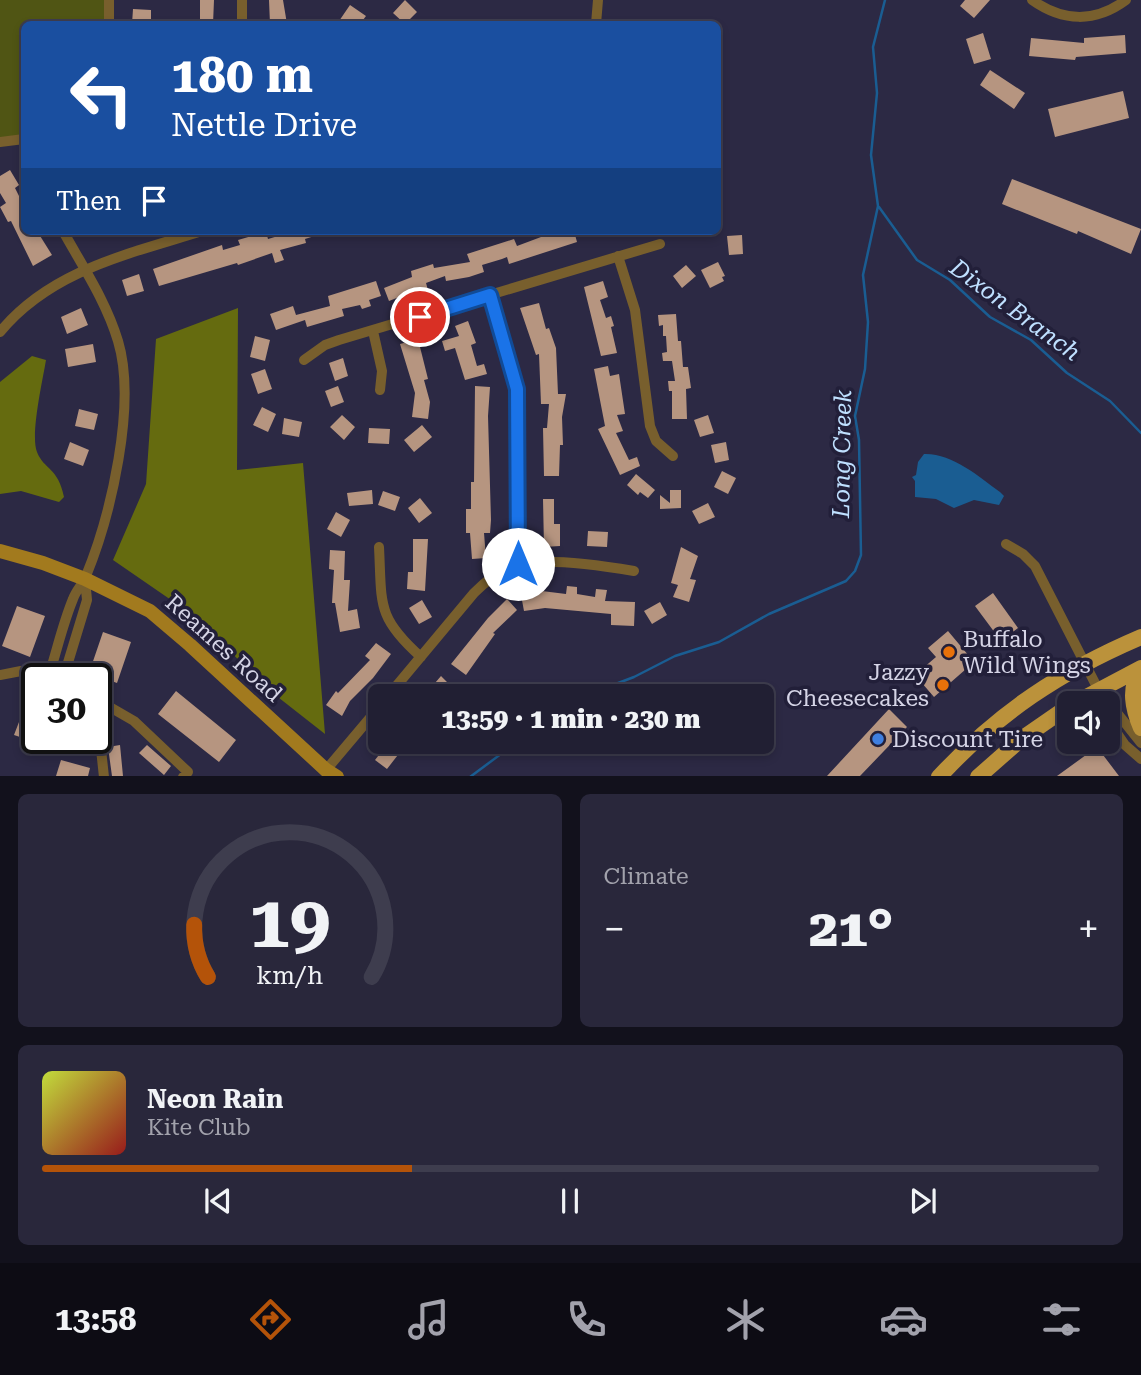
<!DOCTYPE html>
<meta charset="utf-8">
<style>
body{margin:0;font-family:"Roboto Serif",serif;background:#29273b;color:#f1f3f6;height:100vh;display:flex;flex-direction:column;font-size:26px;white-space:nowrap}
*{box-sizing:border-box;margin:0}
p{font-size:23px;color:#a2a2ac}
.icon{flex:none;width:38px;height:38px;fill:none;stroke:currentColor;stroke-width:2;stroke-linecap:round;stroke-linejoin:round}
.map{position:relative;height:776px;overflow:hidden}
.sheet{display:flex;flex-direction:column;gap:18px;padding:18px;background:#12111c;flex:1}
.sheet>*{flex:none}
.guide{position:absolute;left:21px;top:21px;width:700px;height:214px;border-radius:10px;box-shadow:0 4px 10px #0003,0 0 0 2px #3e3d4e;background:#1a4fa0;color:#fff;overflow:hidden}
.buttons{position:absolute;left:1057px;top:691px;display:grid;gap:14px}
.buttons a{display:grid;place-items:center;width:63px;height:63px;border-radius:10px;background:#211f33;box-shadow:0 4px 10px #0003,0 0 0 2px #3e3d4e;font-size:35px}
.speed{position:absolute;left:21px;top:663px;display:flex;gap:14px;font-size:35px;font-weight:700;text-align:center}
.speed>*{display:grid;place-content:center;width:91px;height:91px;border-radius:50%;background:#211f33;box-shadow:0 4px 10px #0003,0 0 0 2px #3e3d4e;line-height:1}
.speed .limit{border:4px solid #111;border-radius:10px;background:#fff;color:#111}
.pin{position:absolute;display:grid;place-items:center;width:60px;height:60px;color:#fff;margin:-30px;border:4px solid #fff;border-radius:50%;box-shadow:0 2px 7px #0007}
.me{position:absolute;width:77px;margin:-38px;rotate:0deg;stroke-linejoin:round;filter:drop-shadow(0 0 5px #0008)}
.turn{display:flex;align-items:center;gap:24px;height:147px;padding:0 35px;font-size:32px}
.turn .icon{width:91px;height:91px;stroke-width:2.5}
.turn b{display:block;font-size:49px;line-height:60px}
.then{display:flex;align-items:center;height:66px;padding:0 35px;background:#0003;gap:14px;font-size:26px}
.big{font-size:52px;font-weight:800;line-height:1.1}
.sheet .card{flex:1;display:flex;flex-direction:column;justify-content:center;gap:10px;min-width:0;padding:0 24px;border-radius:10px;background:#29273b}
.sheet .dial{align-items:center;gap:0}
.dial svg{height:182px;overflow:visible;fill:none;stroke:#3e3d4e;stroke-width:7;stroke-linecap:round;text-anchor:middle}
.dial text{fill:#f1f3f6;stroke:none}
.song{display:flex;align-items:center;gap:21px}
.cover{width:84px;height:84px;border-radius:10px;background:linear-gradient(135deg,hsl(70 70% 55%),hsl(0 70% 35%))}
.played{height:7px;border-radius:4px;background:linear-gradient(90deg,#b45309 35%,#3e3d4e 35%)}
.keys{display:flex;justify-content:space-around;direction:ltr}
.heat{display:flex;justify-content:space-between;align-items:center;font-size:38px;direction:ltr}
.sheet .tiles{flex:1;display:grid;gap:18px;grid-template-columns:1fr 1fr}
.card:last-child{grid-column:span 2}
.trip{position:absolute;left:368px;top:684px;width:406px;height:70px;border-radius:10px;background:#211f33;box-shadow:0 4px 10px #0003,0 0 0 2px #3e3d4e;font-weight:800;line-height:70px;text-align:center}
.dock{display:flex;height:112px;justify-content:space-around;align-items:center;background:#0d0c14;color:#a2a2ac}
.dock .icon{width:49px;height:49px}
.dock .active{color:#b45309}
.dock b{font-size:32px;color:#f1f3f6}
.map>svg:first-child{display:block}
.green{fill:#505514}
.forest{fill:#656b0f}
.water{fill:#1a5d92}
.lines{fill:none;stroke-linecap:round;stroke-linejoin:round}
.stream{stroke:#1a5d92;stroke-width:2.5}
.building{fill:#b69580}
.minor{stroke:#785f2d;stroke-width:10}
.secondary{stroke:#a27a1e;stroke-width:14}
.primary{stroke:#bb923b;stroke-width:16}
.route-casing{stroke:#114b97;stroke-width:18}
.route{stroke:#1a73e8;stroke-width:12}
.food-dot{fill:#e8710a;stroke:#221f39;stroke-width:2.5}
.shop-dot{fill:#3f7fe0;stroke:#221f39;stroke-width:2.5}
.labels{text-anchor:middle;stroke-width:7;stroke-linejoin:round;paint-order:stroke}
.poi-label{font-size:23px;fill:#d5d4e6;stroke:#221f39;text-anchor:start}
.street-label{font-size:23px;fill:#d5d4e6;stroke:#221f39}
.water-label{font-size:24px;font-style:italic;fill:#bfe0ff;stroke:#221f39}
</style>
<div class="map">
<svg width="1141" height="777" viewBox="0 0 1141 777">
<rect width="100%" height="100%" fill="#2c2944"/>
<!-- green -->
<path class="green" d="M0,0H108L107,24H24V137L0,141Z"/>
<!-- forest -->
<path class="forest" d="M238,308L237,470L303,463L325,734L260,683L203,622L113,560L146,484L156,339Z
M32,356L46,360C43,379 30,435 37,452C44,470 58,467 64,497L59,502L21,491L0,494V382Z"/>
<!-- water -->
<path class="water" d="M924,454C952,453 978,476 1000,492L1004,496L999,505L974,500L954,508L936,499L915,497V481L912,477L916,475L918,462Z"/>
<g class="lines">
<!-- stream -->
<path class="stream" d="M879,207L917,260L950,280L990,317L1031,340L1067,373L1110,401L1141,433
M584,696L634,677L675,656L719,642L769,614L846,581L855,571L861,555L859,440L855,416L865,369L868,322L863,275L878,206L871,155L877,93L873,47L885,0
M470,777L517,742"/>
</g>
<!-- building -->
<path class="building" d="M200,0H214L213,24H200Z
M269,0H283L287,24H270Z
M405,0L417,12L405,24L393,13Z
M965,0H990L974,18L960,6Z
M350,5L366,16L360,24H337Z
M133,9L151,10V24H132Z
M983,33L991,59L974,64L966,39Z
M1125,35L1126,53L1076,57L1075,60L1029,56L1031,38L1084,43V38Z
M990,70L1025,93L1014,109L980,85Z
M1123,91L1129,118L1055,137L1048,109Z
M10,170L19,185L15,188L24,206V231H37L52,255L33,266L11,221L8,222L0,207L6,203L0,193V176Z
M1012,179L1141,229L1131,254L1078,231L1077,234L1002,204Z
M284,231L324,233L305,239L306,243L280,250L284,260L275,263L272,253L238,265L237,263L159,286L153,269L222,245L223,250L240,245L238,240L266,232L268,239L285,234Z
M557,231H574L577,242L509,264L507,257L502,259L482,265L484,272L469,277L446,281L445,276L426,283L428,290L418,293L417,290L389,301L384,288L412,277L411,271L433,264L434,268L470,262L467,254L514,239L517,246Z
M742,235L743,254L729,255L727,236Z
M718,262L725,276L722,277L724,281L710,288L701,270Z
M686,265L696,276L682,288L673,276Z
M139,274L144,291L127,296L122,280Z
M376,281L381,296L369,300L371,306L362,309L360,305L342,309L344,316L307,327L305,320L276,330L270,314L293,306L296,315L330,306L328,296Z
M603,281L608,297L600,300L606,318L611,316L614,326L611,327L617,353L601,356L584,287Z
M539,303L546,329L549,328L556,348L558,394H566L562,417L563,445H560L559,476H544L543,428H547L549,404H541L539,354L536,355L520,308Z
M81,308L88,325L67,334L61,317Z
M676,314L678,341H681L683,367H688L691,388L686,389L687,419H672V391H669L668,381H675L672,361H663L662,353L667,352L666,336H663V325L659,326L658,315Z
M468,321L476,343L471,345L477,366L484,364L487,374L465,380L455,348L445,351L442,341L459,336L455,326Z
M255,336L270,340L265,361L250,357Z
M418,339L428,379L424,380L430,402L428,419L412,417L415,393L400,344Z
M93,344L96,362L68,367L65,349Z
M343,358L348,376L335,381L329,363Z
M608,366L610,376L619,374L625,414L617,415L623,431L616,433L629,460L637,457L640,466L620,475L598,429L605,426L594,369Z
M265,369L272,389L258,394L251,374Z
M338,386L344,402L331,407L325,391Z
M475,386L490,387L488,416L491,520L490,533H484L486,558L472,559L470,533H466V509H471V482H474Z
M262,407L276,414L268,432L253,425Z
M79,409L98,414L94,430L75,426Z
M342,415L355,427L344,440L330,427Z
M708,415L714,433L700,437L694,420Z
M284,418L302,422L299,437L282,434Z
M422,425L432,437L414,452L404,440Z
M369,428L390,429L389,444L368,443Z
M70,442L89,450L83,466L64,459Z
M726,442L729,460L715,463L711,445Z
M722,471L736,478L728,494L714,487Z
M636,474L655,490L648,498L640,492L638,495L627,485Z
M372,490L373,504L349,506L347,493Z
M670,490H681V508L660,509V495L670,503Z
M383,491L400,497L395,511L378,505Z
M420,498L432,513L419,523L408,508Z
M543,499H554V524H560V546L544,547Z
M708,503L715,517L699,524L692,511Z
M336,512L350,520L341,537L327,529Z
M588,531L608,532L607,547L587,546Z
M413,539H428L425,591L407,589L408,572H413Z
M681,547L698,556L690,579L696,580L689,602L673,597L678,585L671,583Z
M330,550L345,551L344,580H350L348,611L357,609L360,628L340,632L335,603H332L334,570L329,569Z
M567,586L577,587V594L595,597L596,589L607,590L605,601L635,602L634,626L611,625V614L545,608L524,611L521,595L542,591L566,594Z
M993,593L1018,628L1001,641L975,606Z
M507,599L517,610L493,633L495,634L466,675L451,664L488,618Z
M422,600L432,617L419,624L409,608Z
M660,602L667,615L652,624L644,611Z
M17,606L45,616L30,657L2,646Z
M948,631L974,662L934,697L915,675L936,657L928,648Z
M103,632L131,642L117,683L89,673Z
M376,643L391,654L373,678L350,701L342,716L326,705L336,691L338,693L370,660L365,656Z
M441,676L452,687L443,696H436L429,690Z
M176,691L236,740L219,762L158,714Z
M24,709L37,713V738H62L57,753L20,740L23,738L14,735Z
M889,709L907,727L860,776H827Z
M389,742H408L387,769L375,760Z
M120,745L123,776H112L108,747Z
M147,745L171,766L164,775L139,753Z
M1097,747L1119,776H1057Z
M61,760L90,768L88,776H56Z"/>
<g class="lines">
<!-- minor -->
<path class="minor" d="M242,0V24
M1032,0C1063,22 1095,23 1126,0
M109,24V0
M596,24L598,0
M0,142L24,139
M618,256L635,310L650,426L656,441L673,456
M490,295L517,389L518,564
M373,331L382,371L380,390
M0,332C51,270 129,254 202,231
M304,360L325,345L339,340L660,244
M1006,544L1023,554L1035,566L1098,689L1141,743
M379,547C382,604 376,617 421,657
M0,675L21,671L54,677
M49,675C57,650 63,623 73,599C76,590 83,584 86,576C111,515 137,404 118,341C106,301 83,267 63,231
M63,679L87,600L85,579
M388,696L474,593C486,581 502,568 519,564C549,558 604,566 634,571
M96,699L134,721L188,772L183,777
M96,703L104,777
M1108,720L1125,745L1141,759
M326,770L380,706"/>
<!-- secondary -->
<path class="secondary" d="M0,551L43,563L85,579L150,611L190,645L326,770L337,777"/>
<!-- primary -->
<path class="primary" d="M1141,670C1128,688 1133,709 1141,728
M1073,704L1141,668
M939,777C998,713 1061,671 1141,637
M978,777L1020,740L1069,706"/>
</g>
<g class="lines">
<!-- route casing -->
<g class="route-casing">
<path id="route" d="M420,317L490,295L517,389L518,564"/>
</g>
<!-- route -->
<use href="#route" class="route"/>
</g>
<!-- markers -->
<g class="food-dot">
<circle cx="949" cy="652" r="7"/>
<circle cx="943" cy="685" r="7"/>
</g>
<circle class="shop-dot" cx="878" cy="739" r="7"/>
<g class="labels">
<!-- poi labels -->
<g class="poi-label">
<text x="963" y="647">Buffalo<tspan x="963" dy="26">Wild Wings</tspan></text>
<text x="929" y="680" text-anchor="end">Jazzy<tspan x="929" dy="26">Cheesecakes</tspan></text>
<text x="892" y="747">Discount Tire</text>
</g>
<!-- street labels -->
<g class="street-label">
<text transform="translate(224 648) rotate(42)" y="8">Reames Road</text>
</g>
<!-- water labels -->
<g class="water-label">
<text transform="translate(1015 310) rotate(36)" y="8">Dixon Branch</text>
<text transform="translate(842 454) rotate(-89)" y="8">Long Creek</text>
</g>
</g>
</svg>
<div class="buttons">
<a><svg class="icon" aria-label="sound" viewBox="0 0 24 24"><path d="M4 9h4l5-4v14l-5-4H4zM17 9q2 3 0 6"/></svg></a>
</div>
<div class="speed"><div class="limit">30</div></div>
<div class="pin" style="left:420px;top:317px;background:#d93025"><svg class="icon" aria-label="arrive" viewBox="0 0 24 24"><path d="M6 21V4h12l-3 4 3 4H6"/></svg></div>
<svg class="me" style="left:518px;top:564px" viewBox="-20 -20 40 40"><circle r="19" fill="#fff"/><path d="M0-13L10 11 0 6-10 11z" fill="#1a73e8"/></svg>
<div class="trip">13:59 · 1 min · 230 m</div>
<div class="guide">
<div class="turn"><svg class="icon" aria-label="left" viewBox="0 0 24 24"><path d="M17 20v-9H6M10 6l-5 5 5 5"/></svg><div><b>180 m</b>Nettle Drive</div></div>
<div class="then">Then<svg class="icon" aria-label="arrive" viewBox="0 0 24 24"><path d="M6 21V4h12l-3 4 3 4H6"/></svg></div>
</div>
</div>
<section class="sheet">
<div class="tiles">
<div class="card dial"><svg viewBox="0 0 100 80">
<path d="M14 69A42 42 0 1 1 86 69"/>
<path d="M14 69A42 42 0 0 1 8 46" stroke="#b45309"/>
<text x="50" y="56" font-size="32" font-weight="700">19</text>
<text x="50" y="72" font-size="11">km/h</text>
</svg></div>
<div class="card"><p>Climate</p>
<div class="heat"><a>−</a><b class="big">21°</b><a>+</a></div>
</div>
<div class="card">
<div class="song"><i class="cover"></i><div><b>Neon Rain</b><p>Kite Club</p></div></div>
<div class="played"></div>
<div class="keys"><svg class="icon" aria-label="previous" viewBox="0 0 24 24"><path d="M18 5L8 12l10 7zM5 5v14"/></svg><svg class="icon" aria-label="pause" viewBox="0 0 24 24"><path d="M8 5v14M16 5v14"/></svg><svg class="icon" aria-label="next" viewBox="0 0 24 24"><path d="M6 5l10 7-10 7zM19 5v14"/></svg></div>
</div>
</div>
</section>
<nav class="dock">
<b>13:58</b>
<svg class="icon active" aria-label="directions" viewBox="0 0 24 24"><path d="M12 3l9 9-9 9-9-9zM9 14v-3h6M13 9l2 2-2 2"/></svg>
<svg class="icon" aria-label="music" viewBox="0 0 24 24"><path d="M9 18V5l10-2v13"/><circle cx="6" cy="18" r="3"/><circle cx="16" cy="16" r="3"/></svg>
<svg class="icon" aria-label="phone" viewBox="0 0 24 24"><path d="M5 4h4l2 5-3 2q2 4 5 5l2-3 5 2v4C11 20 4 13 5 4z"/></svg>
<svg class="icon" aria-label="climate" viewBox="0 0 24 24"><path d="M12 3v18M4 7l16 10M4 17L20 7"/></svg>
<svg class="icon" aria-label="car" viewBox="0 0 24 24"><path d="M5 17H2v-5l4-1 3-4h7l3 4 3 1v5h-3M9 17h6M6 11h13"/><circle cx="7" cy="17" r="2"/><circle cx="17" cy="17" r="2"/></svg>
<svg class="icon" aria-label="filters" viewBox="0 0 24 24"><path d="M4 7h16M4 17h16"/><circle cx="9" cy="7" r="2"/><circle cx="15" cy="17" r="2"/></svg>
</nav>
